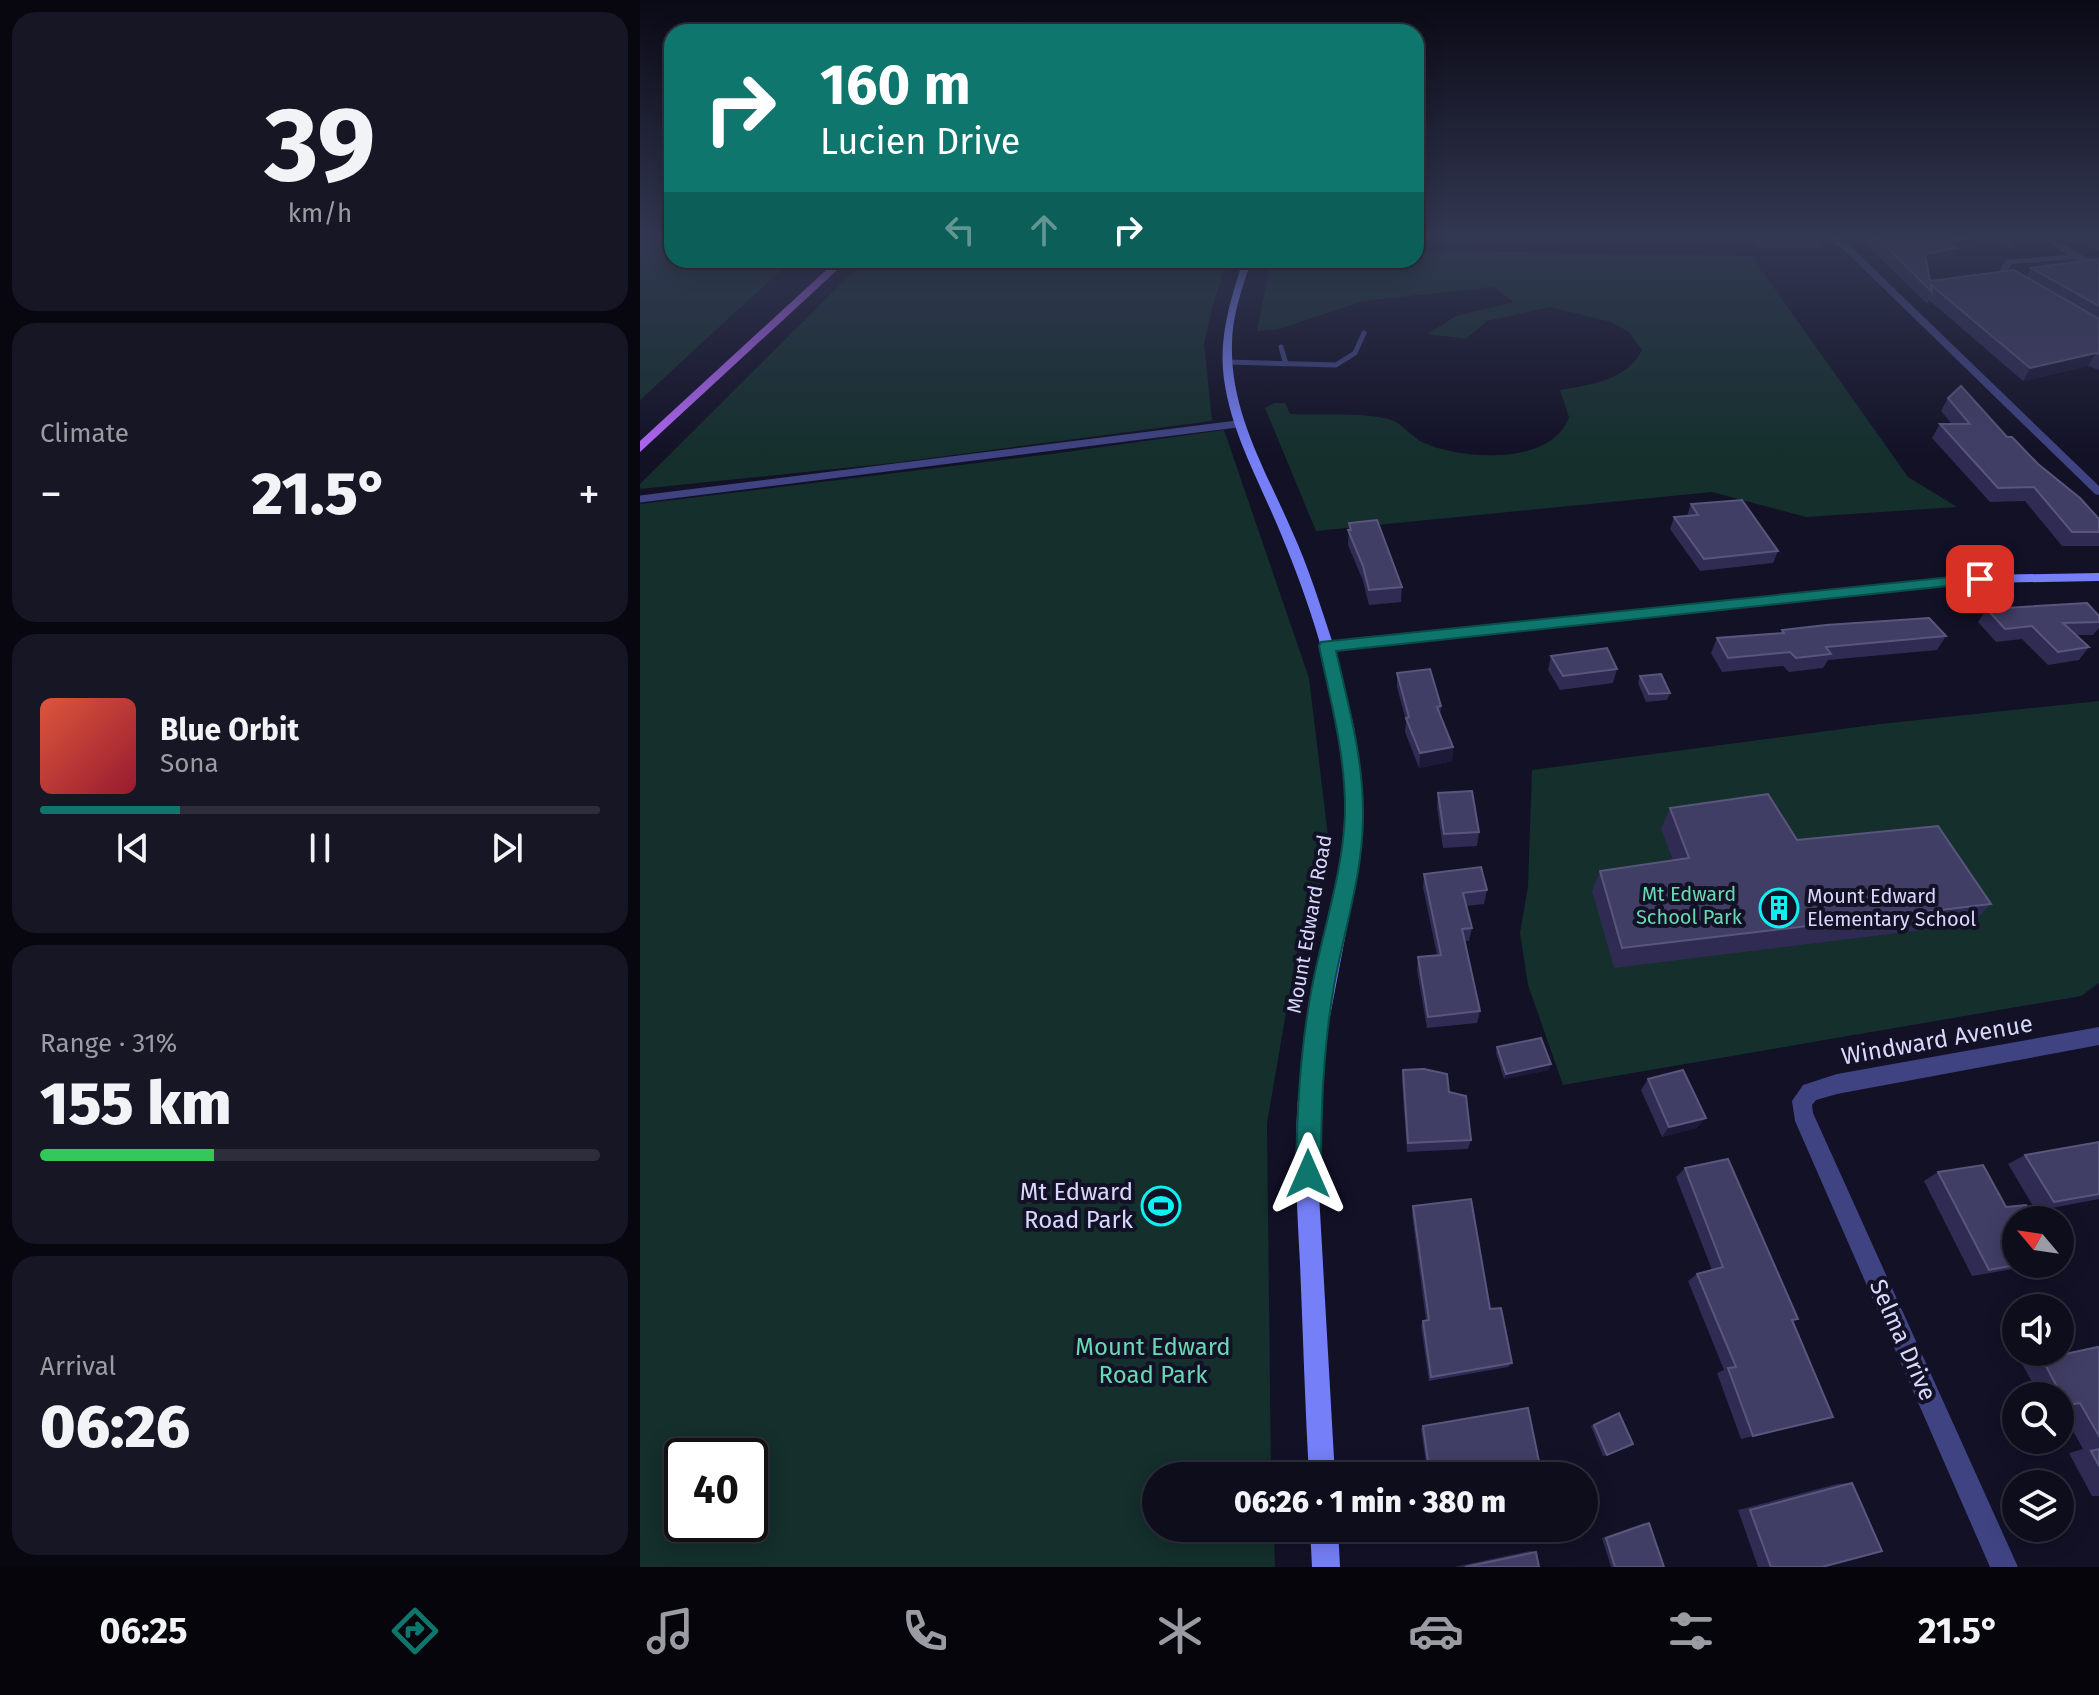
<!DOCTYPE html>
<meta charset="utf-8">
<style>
body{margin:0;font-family:"Fira Sans",sans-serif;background:#171625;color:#f1f3f6;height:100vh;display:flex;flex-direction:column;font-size:30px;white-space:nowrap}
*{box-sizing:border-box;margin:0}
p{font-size:26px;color:#9b9ca3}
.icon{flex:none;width:44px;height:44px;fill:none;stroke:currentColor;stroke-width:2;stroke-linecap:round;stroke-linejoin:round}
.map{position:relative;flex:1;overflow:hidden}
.drawer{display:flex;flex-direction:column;gap:12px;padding:12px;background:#08070f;width:640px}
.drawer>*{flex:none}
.top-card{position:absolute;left:24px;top:24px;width:760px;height:244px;border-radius:24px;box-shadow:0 4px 20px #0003,0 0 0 2px #2e2d3b;background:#0f766e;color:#fff;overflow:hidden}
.needle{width:52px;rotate:299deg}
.controls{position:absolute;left:1362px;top:1206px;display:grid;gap:16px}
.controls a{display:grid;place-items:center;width:72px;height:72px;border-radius:50%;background:#0e0d1c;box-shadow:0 4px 20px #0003,0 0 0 2px #2e2d3b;font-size:40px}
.speed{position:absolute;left:24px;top:1438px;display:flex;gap:16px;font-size:40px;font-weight:700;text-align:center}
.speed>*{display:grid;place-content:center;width:104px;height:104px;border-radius:50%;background:#0e0d1c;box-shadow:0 4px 20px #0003,0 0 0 2px #2e2d3b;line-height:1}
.speed .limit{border:4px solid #111;border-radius:12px;background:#fff;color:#111}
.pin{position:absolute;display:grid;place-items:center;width:68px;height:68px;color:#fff;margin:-34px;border-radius:16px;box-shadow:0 4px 12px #0006}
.me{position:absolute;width:88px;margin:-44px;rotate:0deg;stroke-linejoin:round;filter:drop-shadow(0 0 6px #0008)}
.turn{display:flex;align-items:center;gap:28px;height:168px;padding:0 24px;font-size:36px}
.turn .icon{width:104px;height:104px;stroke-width:2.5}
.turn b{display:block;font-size:56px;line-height:68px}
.lanes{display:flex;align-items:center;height:76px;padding:0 24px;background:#0003;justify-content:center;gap:40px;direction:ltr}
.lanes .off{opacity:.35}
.big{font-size:60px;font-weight:800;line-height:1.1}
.drawer .card{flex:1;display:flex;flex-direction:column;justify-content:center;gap:12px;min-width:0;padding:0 28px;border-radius:24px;background:#171625}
.drawer .dial{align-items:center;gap:0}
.dial b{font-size:104px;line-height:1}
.song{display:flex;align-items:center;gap:24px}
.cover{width:96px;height:96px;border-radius:12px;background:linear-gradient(135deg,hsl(10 70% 55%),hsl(350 70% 35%))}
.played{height:8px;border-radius:4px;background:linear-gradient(90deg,#0f766e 25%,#2e2d3b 25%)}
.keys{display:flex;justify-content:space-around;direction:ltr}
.heat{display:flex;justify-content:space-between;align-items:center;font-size:44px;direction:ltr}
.charge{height:12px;border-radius:6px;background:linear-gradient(90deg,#34c759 31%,#2e2d3b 0)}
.trip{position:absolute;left:502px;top:1462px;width:456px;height:80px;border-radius:40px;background:#0e0d1c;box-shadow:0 4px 20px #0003,0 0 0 2px #2e2d3b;font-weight:800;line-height:80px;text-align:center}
.tabs{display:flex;height:128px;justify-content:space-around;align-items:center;background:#06050b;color:#9b9ca3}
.tabs .icon{width:56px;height:56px}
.tabs .selected{color:#0f766e}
.tabs b{font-size:36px;color:#f1f3f6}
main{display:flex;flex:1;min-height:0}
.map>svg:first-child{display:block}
.green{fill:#142f2c;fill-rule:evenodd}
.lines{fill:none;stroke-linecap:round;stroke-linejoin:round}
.lane-far1{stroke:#3f4382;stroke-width:5}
.lane{stroke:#3f4382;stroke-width:7}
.street{fill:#3f4382;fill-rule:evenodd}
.secondary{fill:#757ff7;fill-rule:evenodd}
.primary{fill:#b166f6;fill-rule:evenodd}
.wall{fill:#2f2b53}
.shaded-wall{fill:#1c1939}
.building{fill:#413e65;stroke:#59567d;stroke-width:2}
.route{fill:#0f766e;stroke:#0a4d48;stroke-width:2}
.labels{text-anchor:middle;stroke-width:8;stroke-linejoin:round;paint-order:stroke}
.park-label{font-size:20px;fill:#68d9b1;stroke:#121126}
.poi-label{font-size:20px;fill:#d8d8fd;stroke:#121126;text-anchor:start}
.street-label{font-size:20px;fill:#d8d8fd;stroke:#121126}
.near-street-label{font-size:24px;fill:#d8d8fd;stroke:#121126}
.near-poi-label{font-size:24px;fill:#d8d8fd;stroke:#121126;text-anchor:end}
.near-park-label{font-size:24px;fill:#68d9b1;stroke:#121126}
</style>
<main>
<section class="drawer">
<div class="card dial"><b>39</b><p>km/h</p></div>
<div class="card"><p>Climate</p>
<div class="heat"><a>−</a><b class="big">21.5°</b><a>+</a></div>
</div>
<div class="card">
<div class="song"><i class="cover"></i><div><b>Blue Orbit</b><p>Sona</p></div></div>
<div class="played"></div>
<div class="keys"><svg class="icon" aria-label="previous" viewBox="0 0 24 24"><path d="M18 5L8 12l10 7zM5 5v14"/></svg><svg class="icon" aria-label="pause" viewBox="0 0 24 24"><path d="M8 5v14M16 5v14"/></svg><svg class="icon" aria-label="next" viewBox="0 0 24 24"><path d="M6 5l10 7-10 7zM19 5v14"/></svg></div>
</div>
<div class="card"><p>Range · 31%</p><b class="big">155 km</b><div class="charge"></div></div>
<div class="card"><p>Arrival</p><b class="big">06:26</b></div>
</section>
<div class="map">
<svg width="1459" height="1567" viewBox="0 0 1459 1567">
<rect width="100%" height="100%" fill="#121126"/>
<!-- green -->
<path class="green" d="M0,237H32V260H152L0,400Z
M776,250L1115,256L1117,264L1268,477L1317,507L1166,517L1072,492L676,531L625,408L634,403H645L650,414C680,415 721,412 749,419C761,422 772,438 784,443C823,460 912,466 929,417L920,390C950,385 988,380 1002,350L989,332L971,322L910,307L847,321L826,339L788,334L816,316L874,302L853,287L723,301L636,330L617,331L631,260H776Z
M225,260H588L573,304L564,344L572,421L253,463L0,489V484Z
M584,430L669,678L689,844L665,948L647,1007L627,1123L631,1476H516V1528H634L635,1567H0V504L419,453ZM110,1456V1524H42V1456Z
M1459,701V983L1441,996L923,1085L888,985L880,933L888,886L892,770L1240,724Z"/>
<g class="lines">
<!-- lane-far1 -->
<path class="lane-far1" d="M641,347L646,364
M587,362L696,365L715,353L724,333"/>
<!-- lane -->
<path class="lane" d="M0,499L597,424"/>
<!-- street -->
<path class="street" d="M1184,237H1193L1208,244L1459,486V495L1455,494L1202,248Z
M1403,237C1415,236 1445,258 1459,265V270L1434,259L1372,264L1368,270L1386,285L1379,287L1360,270L1366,260L1427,255Z
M1459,1027V1045L1197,1094L1176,1100L1172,1105L1173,1113L1378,1567H1350L1155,1121L1152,1101L1163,1085L1197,1074Z"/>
<!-- secondary -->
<path class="secondary" d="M603,260H611C603,287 592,315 592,344C590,412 626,471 652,531C668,566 680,604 692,641L1340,575L1459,573V581L1340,583L695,650L714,727L722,796L716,880L684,1048L678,1110L679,1194L695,1476H669C665,1405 663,1334 660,1264C657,1206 653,1147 659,1089C670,977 715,869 703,756C695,680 670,604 641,534C619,480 588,428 583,370C580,331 592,296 603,260Z
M670,1528H698L700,1567H672Z"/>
<!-- primary -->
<path class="primary" d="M197,260H208L0,452V441Z"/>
</g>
<!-- wall -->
<path class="wall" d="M944,237H1025V238Z
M1089,237H1183L1179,248H1119L1113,241H1091Z
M1219,237H1405L1403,241L1369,248L1354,242L1314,251L1311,260L1287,264L1290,281L1386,277L1391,268L1459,259V370L1448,366L1383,381L1289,300L1287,304Z
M1431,237H1459V251Z
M1308,398L1367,437L1459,519V546H1422L1385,501L1350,502L1292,438L1300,424H1312L1301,411Z
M1051,504L1138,551L1133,563L1060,571L1030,529L1034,517L1047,516Z
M709,523L762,587L761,602L729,605L723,581L708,545Z
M1347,609L1459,616V628L1453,635H1437L1449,647L1439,660L1408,665L1382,639L1356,642L1338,622Z
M1142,630L1306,636L1297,650L1188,660L1183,668L1149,672L1143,666L1082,672L1071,653L1077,638L1141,633Z
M911,656L977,669L973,683L920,690L908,670Z
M757,673L801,706L800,716L813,747L812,761L779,768L765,732L766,721L757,687Z
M1000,676L1030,693L1027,700L1006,702L998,683Z
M798,793L839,832L837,846L803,848L797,807Z
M1030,808L1157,840L1351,904L1331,924L974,968L952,891L960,871L1033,860L1021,829Z
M784,874L847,890L844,904L826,906L832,928L829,941H825L840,1011L837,1023L787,1028L777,970L778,957L797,955L783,887Z
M857,1047L909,1070L864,1079L856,1053Z
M763,1070L809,1092L831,1140L828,1149L767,1152L762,1081Z
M1008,1079L1057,1128L1022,1137L1001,1090Z
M1459,1142V1199L1396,1211L1368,1164L1385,1155Z
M1045,1168L1158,1319L1153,1321L1193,1417L1101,1439L1077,1373L1084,1370L1048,1281L1057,1274L1072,1270L1036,1177Z
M1298,1172L1366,1207L1376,1264H1390L1379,1268L1332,1276L1284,1181Z
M773,1206L872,1363L868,1367L789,1381L781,1326L783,1321L786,1320L772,1214Z
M1459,1349V1496H1452L1429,1453L1443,1449L1420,1408V1396H1400L1382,1364Z
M979,1413L967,1455L963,1456L951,1426Z
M783,1426L902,1476H788L781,1429Z
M1212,1483L1182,1567H1118L1098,1510L1197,1484Z
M1004,1523H1009L1024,1567H971L962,1538Z
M890,1551L896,1552L899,1567H814Z"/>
<!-- shaded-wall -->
<path class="shaded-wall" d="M1332,237H1357L1354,242L1314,251L1311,260L1280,266L1285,254L1308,242Z
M1374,237H1405L1403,241L1369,248Z
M1456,353L1448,366L1383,381L1390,368Z
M813,747L812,761L779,768L780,753Z
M911,1064L909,1070L864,1079L866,1074Z
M1066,1118L1057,1128L1022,1137L1029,1127Z"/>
<!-- building -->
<path class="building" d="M1236,237H1332L1308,242L1316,248L1285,254L1290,281L1374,270L1459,319V354L1456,353L1390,368L1291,285L1292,292Z
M1459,259V306L1391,268Z
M1321,386L1367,437H1372L1398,464L1440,498L1459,519V532H1432L1394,487L1358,488L1300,424H1330L1308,398Z
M1102,500L1138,551L1064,559L1034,517L1058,515L1051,504Z
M737,520L762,587L729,590L723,566L708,530H711L709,523Z
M1447,603L1459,616V622L1423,623L1449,647L1418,652L1392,626L1365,629L1347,609Z
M1289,618L1306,636L1186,647L1191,654L1156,658L1150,652L1088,658L1077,638L1144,633L1142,630L1186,625Z
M967,648L977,669L923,676L911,656Z
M790,669L801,706L797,707L813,747L780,753L766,718L769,717L757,673Z
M1021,674L1030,693L1009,694L1000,676Z
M832,791L839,832L804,834L798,793Z
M1128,794L1157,840L1298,826L1351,904L982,948L960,871L1049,858L1030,808Z
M841,867L847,890L823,893L832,928L822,929L840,1011L788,1017L778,957L801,955L784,874Z
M901,1038L911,1064L866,1074L857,1047Z
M784,1069L807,1074L809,1092L826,1096L831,1140L768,1143L763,1070Z
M1043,1070L1066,1118L1029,1127L1008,1079Z
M1459,1142V1194L1414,1202L1385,1155Z
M1088,1159L1158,1319L1152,1320L1193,1417L1113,1436L1088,1368L1096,1367L1057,1274L1083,1267L1045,1168Z
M1343,1165L1366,1207L1386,1205L1396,1220H1376V1264H1382L1349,1270L1298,1172Z
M831,1199L850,1309L861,1308L872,1363L791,1377L783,1321L789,1320L773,1206Z
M1458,1347L1459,1349V1436L1440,1403L1427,1405L1402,1359Z
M888,1408L902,1476H790L783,1426Z
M979,1413L993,1444L967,1455L954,1425Z
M1459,1449V1466L1451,1451Z
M1212,1483L1242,1551L1182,1567H1131L1110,1510Z
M1009,1523L1024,1567H975L966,1538Z
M896,1552L899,1567H825Z"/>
<!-- sky -->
<linearGradient id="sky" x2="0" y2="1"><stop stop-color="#0a0915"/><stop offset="0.52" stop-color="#333852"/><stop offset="1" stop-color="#333852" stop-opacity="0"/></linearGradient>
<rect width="1459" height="456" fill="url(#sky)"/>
<!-- route -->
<path class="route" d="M1340,574L1345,576V582L696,651C708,704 723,757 723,812C724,870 704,930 694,986C683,1049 681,1111 681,1174L677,1183L668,1187L659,1183L656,1174C657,1111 660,1050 672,987C683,930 703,872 705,814C706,757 691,702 679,646L681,642Z"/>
<!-- icons -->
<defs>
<g id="building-ring" transform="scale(2)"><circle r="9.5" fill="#121126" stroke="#10f0f0" stroke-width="1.5"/><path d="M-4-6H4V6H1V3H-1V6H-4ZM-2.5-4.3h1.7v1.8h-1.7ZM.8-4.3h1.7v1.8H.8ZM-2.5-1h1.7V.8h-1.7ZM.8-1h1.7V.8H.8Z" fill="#10f0f0"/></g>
<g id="stadium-ring" transform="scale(2)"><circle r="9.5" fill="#121126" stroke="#10f0f0" stroke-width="1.5"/><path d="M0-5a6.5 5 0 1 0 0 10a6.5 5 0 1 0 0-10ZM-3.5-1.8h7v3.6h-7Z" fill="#10f0f0"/></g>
</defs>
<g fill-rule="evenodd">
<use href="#building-ring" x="1139" y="908"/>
<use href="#stadium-ring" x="521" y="1206"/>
</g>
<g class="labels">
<!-- park labels -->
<g class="park-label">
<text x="1049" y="901">Mt Edward<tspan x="1049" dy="23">School Park</tspan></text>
</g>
<!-- poi labels -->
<g class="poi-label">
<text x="1167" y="903">Mount Edward<tspan x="1167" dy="23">Elementary School</tspan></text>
</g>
<!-- street labels -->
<g class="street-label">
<text transform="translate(669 924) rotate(-80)" y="7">Mount Edward Road</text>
</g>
<!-- near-street labels -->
<g class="near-street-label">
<text transform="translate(1297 1040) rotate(-10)" y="8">Windward Avenue</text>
<text transform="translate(1263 1340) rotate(66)" y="8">Selma Drive</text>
</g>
<!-- near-poi labels -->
<g class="near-poi-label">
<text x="493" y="1200">Mt Edward<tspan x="493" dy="28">Road Park</tspan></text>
</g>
<!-- near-park labels -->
<g class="near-park-label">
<text x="513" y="1355">Mount Edward<tspan x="513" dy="28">Road Park</tspan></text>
</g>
</g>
</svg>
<div class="controls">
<a><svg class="needle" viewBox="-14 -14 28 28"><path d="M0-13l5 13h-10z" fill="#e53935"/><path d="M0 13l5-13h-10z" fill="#9b9ca3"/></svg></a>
<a><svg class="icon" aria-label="sound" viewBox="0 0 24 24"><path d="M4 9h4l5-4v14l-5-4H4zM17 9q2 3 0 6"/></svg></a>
<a><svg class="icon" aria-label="search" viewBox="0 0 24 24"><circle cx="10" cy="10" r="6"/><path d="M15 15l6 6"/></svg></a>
<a><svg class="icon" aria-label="layers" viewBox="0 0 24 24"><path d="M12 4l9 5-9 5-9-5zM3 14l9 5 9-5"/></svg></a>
</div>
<div class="speed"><div class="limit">40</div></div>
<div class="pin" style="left:1340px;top:579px;background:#d93025"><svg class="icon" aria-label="arrive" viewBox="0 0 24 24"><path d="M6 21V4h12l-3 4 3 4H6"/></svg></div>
<svg class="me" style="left:668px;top:1174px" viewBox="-20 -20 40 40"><path d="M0-17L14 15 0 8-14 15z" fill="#0f766e" stroke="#fff" stroke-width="4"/></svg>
<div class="trip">06:26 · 1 min · 380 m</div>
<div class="top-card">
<div class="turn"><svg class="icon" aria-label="right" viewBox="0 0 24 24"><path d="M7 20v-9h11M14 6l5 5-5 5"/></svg><div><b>160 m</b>Lucien Drive</div></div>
<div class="lanes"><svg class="icon off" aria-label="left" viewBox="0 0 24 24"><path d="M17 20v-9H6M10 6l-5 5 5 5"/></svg><svg class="icon off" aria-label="ahead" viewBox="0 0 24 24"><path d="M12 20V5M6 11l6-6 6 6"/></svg><svg class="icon" aria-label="right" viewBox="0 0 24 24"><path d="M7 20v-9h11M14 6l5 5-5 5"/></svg></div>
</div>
</div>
</main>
<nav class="tabs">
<b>06:25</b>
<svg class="icon selected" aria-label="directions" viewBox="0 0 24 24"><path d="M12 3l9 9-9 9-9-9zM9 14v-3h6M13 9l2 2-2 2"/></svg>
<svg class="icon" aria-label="music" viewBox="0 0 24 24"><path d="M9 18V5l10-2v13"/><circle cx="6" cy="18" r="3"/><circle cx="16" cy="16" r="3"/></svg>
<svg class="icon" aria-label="phone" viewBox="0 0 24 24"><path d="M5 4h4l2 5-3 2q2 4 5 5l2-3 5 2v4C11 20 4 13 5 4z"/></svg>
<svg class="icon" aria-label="climate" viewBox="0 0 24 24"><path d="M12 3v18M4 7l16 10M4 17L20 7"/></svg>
<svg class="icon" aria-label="car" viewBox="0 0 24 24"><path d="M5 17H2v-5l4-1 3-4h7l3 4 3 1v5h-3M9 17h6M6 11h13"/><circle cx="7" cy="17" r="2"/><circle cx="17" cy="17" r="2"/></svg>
<svg class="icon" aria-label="filters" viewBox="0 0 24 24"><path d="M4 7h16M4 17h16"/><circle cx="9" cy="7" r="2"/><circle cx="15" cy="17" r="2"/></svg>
<b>21.5°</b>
</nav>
